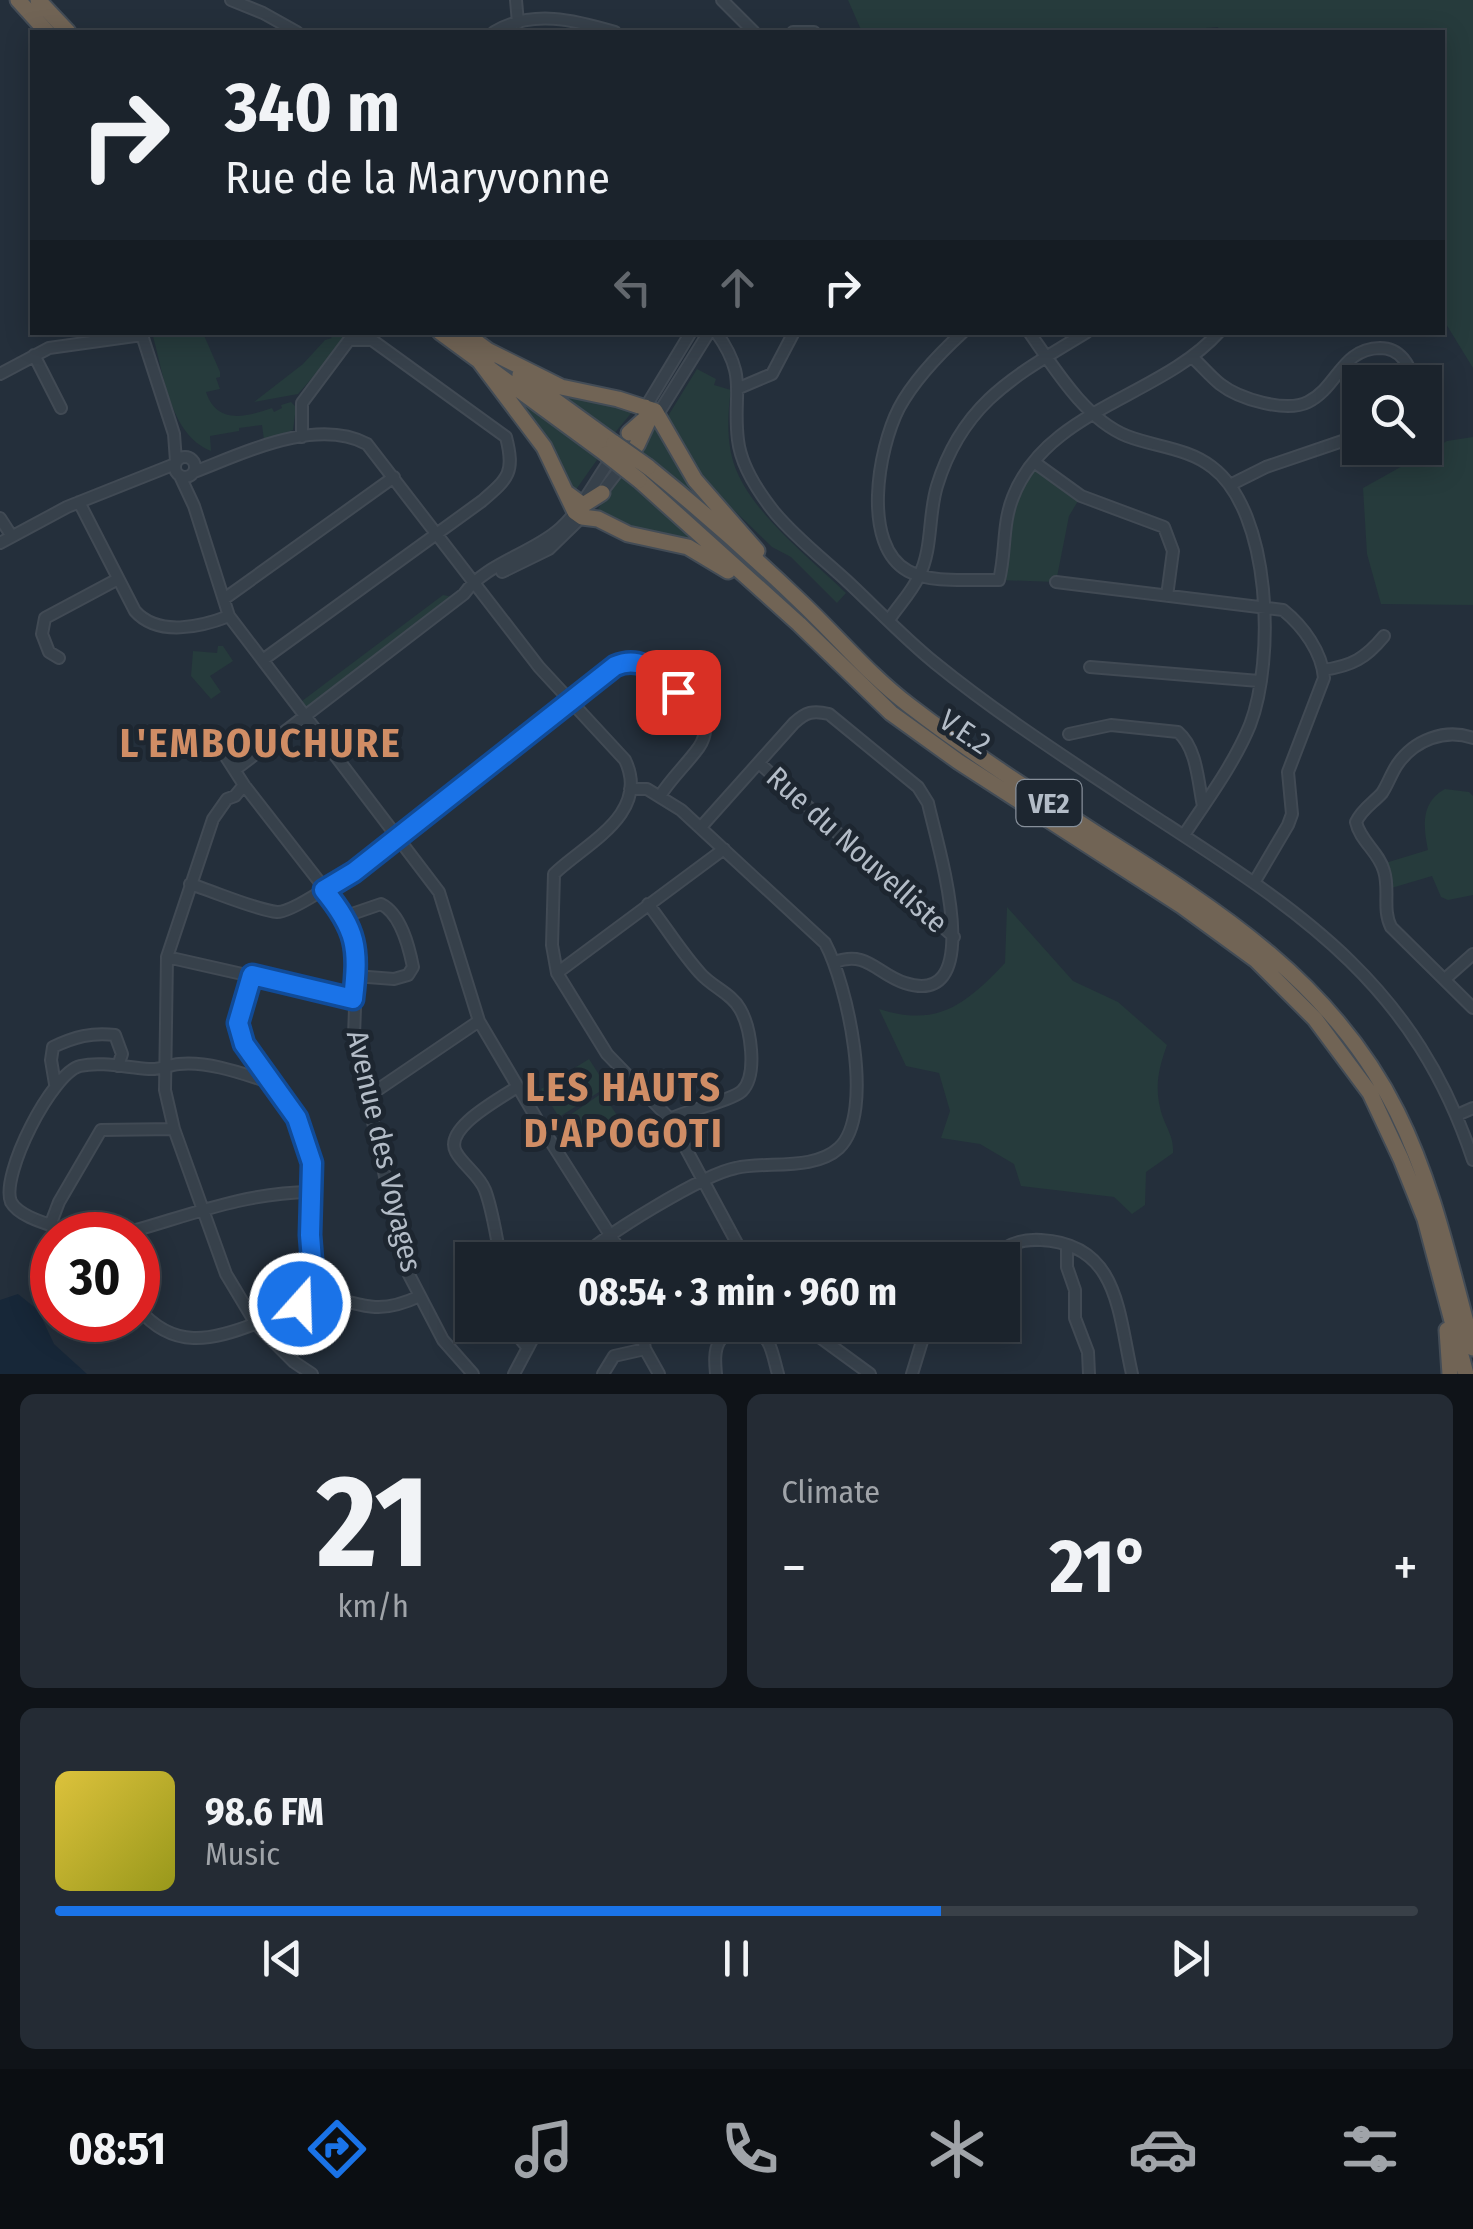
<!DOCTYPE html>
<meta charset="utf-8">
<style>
body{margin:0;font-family:"Fira Sans Condensed",sans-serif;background:#242b34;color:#f1f3f6;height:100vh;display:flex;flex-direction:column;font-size:38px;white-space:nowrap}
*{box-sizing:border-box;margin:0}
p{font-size:32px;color:#a0a4a9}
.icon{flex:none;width:55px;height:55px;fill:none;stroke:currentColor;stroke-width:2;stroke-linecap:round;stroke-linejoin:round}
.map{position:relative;height:1374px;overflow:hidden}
.drawer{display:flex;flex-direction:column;gap:20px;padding:20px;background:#0f1318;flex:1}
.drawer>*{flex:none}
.top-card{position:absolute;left:30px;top:30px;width:1415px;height:305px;border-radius:0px;box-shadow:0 5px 25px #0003,0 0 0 2px #394048;background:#1b232c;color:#f1f3f6;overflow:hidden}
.controls{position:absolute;left:1342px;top:365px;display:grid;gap:20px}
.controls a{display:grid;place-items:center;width:100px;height:100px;border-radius:0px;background:#1b232c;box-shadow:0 5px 25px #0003,0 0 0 2px #394048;font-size:50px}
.speed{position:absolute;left:30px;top:1212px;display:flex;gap:20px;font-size:50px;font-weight:700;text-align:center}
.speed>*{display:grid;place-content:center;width:130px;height:130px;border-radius:50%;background:#1b232c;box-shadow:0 5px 25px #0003,0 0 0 2px #394048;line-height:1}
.speed .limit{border:15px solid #d22;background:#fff;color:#111}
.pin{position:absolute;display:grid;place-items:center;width:85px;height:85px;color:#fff;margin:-42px;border-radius:20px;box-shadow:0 5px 15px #0006}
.me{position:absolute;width:110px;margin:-55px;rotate:20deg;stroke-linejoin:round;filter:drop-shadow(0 0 8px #0008)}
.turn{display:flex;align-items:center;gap:35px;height:210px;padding:0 30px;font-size:45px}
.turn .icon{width:130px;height:130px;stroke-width:2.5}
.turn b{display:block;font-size:70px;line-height:85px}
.lanes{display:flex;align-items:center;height:95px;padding:0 30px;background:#0003;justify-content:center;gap:50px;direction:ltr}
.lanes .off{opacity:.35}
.big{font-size:75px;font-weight:700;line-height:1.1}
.drawer .tile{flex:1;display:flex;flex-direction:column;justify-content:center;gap:15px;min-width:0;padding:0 35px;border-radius:15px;background:#242b34}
.drawer .dial{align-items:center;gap:0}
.dial b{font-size:130px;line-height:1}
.song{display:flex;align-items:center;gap:30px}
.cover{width:120px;height:120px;border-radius:15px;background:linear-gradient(135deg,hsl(50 70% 55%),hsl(60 70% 35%))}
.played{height:10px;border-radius:5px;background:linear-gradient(90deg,#1a73e8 65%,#394048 65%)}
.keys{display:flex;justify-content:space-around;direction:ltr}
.heat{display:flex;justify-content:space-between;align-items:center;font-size:55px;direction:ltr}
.drawer .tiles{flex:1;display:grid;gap:20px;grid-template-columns:1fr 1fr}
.tile:last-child{grid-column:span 2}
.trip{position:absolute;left:455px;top:1242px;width:565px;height:100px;border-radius:0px;background:#1b232c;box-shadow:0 5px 25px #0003,0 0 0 2px #394048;font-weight:700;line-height:100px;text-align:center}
.tab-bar{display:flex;height:160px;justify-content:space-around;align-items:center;background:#0b0e12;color:#a0a4a9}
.tab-bar .icon{width:70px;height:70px}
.tab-bar .selected{color:#1a73e8}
.tab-bar b{font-size:45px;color:#f1f3f6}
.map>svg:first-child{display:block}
.green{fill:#263b3c}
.water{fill:#172738}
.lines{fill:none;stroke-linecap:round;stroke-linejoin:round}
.minor-casing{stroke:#414a54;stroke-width:14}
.highway-casing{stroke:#434c56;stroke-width:19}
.minor{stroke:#37414b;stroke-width:10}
.highway{stroke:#716455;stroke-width:15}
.highway-bridge-casing{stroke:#434c56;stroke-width:19;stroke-linecap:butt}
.highway-bridge{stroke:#716455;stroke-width:15}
.route-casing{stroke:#114b97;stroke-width:25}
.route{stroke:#1a73e8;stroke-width:18}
.labels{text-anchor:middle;stroke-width:10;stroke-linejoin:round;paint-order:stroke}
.shield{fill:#1d2630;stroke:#868f9a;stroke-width:2.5}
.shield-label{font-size:28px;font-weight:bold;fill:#b3bcc7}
.street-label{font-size:30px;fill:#b3bcc7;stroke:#1d2630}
.district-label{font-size:40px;font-weight:bold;letter-spacing:2.5px;fill:#d08d65;stroke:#1d2630}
</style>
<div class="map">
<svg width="1473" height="1374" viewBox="0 0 1473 1374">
<rect width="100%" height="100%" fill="#242f3b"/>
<!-- green -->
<path class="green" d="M848,0H1473V368L1443,319L1442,32H1219L1218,27L1157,32H862Z
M152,333H203L220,372V377L216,378L220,389L206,392C217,425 246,417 272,408L274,412L282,408L281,405L291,402L296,407L293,430L264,440L262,425L239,428V431L210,436L211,451C169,434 164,373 152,333Z
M325,333H364L349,336L298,394L254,402L303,364L325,340L332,338Z
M697,369L716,379L714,385L731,390C727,416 726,449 738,474C757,517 814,562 846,593L837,603L791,557L772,547L712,489L691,463L668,416Z
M545,385L633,411L613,435Z
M511,393L599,457L575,491H571Z
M656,426L737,533L636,453Z
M1473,437V605L1381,604L1367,554L1363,488L1447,441Z
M1034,462L1081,496L1069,516L1056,582L999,580L1008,510Z
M622,472L715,553C677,532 634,534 598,509Z
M443,595L458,598L307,714L298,704Z
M218,646H223L233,661L210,676L221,692L211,699L191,676L193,651L217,653Z
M1445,789L1469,792L1473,796V895L1448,900L1441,897L1432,876L1388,889L1382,864L1428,850C1423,826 1421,802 1445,789Z
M1007,907L1073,981L1118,1002L1167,1045C1158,1070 1154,1089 1162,1115C1167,1129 1174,1138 1173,1153L1146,1172L1145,1205L1132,1214L1114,1197L1021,1186L1014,1164L980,1144L941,1138L950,1111L939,1073L906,1066L879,1009C938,1028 966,1004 1005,963Z
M589,1059L607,1087L559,1117L541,1089Z
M602,1093L621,1121L588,1142L570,1115Z"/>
<!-- water -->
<path class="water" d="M18,1294L38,1310L54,1344L87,1374H0V1300Z"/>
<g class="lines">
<!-- minor casing -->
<g class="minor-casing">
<path id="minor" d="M231,0L263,13L297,32
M516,0L518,23
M722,0L754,32
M494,32C532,9 575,20 615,32
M793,32H814
M141,332L174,434L176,461
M716,332C749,378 732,392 738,440C741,466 759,493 775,513C796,538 823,559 847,581C876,608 904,638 935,663C994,711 1057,752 1120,794C1278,899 1409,967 1473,1160
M963,332C939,354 914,380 899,408C878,449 861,545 908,571C932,584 971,579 999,580C1006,553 1002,524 1013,497C1047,409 1161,397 1219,332
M1029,332C1055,369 1085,419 1127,436C1155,447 1188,448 1212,467C1272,512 1275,660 1250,725C1234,764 1207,800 1184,835
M34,355L61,408
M1192,357C1202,366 1210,376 1220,384C1239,399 1286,413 1308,402C1338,387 1341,349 1380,348C1401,348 1409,365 1415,382
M0,374L49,348L142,335
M739,388L772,374L794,332
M642,413L691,332
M655,419L709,332
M175 467a10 10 0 1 1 20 0a10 10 0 1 1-20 0Z
M1034,462L1081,496L1164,527L1173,551L1167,596
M194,472C244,453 316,417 367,444L539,667L625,760C651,814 585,844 554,874L552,945L557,973L607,1054L670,1119L746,1260
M180,476L194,506L229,616L439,892L479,1021L544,1131L626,1260
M1230,485L1266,467L1360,435
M599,496L625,462
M79,502L135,611C158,637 201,627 229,616
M0,518L11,535
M0,543L67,507L175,464
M502,572L549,549L585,514
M1056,582L1283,610C1303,626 1322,652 1324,678L1288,772L1292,814L1288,825L1255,881
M224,599L394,477
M889,620C898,606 912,592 919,576C933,548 928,515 937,486C963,401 1017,375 1087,332
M59,658L49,652L42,634L45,618L118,579
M264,659L482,501C509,478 515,472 506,437L372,340H349L302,403V437
M1090,667L1259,681
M1323,670C1352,666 1366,658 1384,636
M1069,734L1111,725L1178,732C1197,748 1198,782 1203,806
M1473,738C1445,728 1414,740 1397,765C1391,774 1388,784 1382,793C1373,803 1362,809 1356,822C1360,841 1379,852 1384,871C1390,890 1382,909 1391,927L1473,1008
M219,746L244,785L346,916L355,937L357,952L354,1036L405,1267L443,1340L473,1374
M759,763L954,937
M236,769L464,594C484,565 529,554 556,532C580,513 595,480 613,456
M244,785L235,796L227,799L213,819L167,957L165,1090L174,1129L226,1274L256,1324L294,1362L312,1374
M701,827L794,723C806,712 813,710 829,714L918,787L928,803C935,837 991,1011 905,983C877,974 867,950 835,962
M190,884C213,891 256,910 277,912C314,914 569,702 615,667C628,660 639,661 651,669C673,688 722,713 699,747C687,764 672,777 660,796
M648,904C666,927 681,952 700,973C712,987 731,993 740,1009C751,1028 758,1075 742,1091C731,1101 687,1110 670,1119
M346,916L381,904C401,914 409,947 413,967L408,975L394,979L355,976
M167,957L353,999
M557,973L724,849
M252,975L238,1023L245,1044L297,1118L312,1163L309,1235L315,1298
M1445,979L1473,954
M55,1084L51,1060L53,1047C74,1037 92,1032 115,1035L122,1054L118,1066
M367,1097L479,1021
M1457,1115L1473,1108
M51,1223L59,1202L101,1130L174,1129
M78,1235C59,1226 21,1220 11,1202C0,1175 52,1073 80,1066C102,1061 128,1068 149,1069C161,1070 168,1065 179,1064C208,1061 241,1073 269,1082
M119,1235C186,1217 240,1193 310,1192
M1067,1245V1267L1075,1290V1318L1088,1352L1089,1374
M501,1260C496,1237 493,1211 485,1190C479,1175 463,1165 456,1152C443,1128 500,1099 517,1087
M579,1260C602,1236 704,1174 736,1168C767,1161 814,1171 839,1148C876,1113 847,984 825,943L681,810L647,789H630
M716,1260L739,1249
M992,1260C1004,1244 1022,1239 1041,1240C1119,1244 1118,1313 1132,1374
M138,1308C173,1350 211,1341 257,1323C276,1316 294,1303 314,1299C335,1295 355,1306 375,1307C390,1308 407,1302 420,1296
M515,1325L517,1335L528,1348
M641,1325L645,1349L659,1374
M803,1325L870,1374
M514,1374L540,1325
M603,1374L614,1356L645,1349
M716,1374C715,1363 714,1351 719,1342C728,1325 759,1326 768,1342C773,1351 775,1364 778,1374
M912,1374L927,1325"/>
</g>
<!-- highway casing -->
<g class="highway-casing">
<path id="highway" d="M18,0L47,32
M38,0L68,32
M440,332L606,454
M463,332L494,355
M489,351L561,387L618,399L655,411L695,480L757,551
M480,362L544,447L575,512L582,517L598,519L628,534L688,547L728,571
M520,375L614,443
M629,433L648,416
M637,445L649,419L645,407
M648,467C700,509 752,555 801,602C837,636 870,676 910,706C970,752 1033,793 1097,834C1216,909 1332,981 1397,1112C1434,1186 1451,1269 1473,1348
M639,480L799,624L891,713L959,762L1182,906L1256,960L1315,1019L1370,1093L1401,1159L1425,1219L1466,1374
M568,494L583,505L602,493
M1447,1330L1450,1374"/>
</g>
<!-- minor -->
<use href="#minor" class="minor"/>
<!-- highway -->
<use href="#highway" class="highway"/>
<!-- highway-bridge casing -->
<g class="highway-bridge-casing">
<path id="highway-bridge" d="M614,443L648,467
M606,454L639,480"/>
</g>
<!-- highway-bridge -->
<use href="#highway-bridge" class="highway-bridge"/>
</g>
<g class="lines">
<!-- route casing -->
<g class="route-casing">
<path id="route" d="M300,1304L315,1298L310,1235L312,1163L297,1118L244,1044L238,1023L252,975L353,999C359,948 357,930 324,890L354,872L615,666C643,654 658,675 678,692"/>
</g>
<!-- route -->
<use href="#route" class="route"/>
</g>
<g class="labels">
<!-- shield labels -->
<rect class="shield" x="1016.5" y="780" width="65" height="46" rx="8"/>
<g class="shield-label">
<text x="1049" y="813">VE2</text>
</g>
<!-- street labels -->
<g class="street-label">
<text transform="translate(965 732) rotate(34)" y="10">V.E.2</text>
<text transform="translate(857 850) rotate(42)" y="10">Rue du Nouvelliste</text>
<text transform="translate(384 1151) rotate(77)" y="10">Avenue des Voyages</text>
</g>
<!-- district labels -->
<g class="district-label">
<text x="261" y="757">L'EMBOUCHURE</text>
<text x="624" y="1101">LES HAUTS<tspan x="624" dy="46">D'APOGOTI</tspan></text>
</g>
</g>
</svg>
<div class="controls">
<a><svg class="icon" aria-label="search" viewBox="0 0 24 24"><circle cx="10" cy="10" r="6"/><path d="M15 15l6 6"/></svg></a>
</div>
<div class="speed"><div class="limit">30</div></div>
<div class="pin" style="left:678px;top:692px;background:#d93025"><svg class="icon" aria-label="arrive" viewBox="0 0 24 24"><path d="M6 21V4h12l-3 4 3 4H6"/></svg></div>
<svg class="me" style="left:300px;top:1304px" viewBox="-20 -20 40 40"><circle r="17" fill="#1a73e8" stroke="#fff" stroke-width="3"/><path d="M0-11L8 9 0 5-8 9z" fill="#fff"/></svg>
<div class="trip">08:54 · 3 min · 960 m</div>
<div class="top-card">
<div class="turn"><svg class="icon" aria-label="right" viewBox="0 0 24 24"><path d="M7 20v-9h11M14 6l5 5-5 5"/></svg><div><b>340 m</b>Rue de la Maryvonne</div></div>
<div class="lanes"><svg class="icon off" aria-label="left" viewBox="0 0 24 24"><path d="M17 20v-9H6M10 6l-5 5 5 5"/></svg><svg class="icon off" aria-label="ahead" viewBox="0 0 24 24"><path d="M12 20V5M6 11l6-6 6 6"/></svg><svg class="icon" aria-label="right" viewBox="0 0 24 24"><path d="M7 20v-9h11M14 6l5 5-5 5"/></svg></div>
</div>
</div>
<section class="drawer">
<div class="tiles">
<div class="tile dial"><b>21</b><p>km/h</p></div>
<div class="tile"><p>Climate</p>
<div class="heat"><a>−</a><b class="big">21°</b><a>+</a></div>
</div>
<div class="tile">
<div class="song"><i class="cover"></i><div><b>98.6 FM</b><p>Music</p></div></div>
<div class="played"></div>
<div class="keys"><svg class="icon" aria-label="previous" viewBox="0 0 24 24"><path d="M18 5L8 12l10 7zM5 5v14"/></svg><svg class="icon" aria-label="pause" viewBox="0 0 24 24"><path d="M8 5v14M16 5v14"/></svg><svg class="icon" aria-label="next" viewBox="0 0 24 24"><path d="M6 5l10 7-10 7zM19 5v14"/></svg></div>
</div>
</div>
</section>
<nav class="tab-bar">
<b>08:51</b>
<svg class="icon selected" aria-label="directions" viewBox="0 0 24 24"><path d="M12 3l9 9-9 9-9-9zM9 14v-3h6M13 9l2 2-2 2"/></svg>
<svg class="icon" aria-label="music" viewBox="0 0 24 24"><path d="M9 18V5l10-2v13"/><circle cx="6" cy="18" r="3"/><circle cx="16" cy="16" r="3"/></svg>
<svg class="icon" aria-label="phone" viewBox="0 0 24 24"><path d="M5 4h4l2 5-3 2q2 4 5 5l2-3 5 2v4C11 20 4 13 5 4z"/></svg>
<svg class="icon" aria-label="climate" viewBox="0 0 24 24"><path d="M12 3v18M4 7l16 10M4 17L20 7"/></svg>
<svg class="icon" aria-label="car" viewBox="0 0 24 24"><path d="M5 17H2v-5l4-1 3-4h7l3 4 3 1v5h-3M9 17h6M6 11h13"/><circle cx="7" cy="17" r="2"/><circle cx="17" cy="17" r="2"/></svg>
<svg class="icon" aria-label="filters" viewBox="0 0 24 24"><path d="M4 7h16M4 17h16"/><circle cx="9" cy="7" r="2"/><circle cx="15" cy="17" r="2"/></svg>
</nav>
